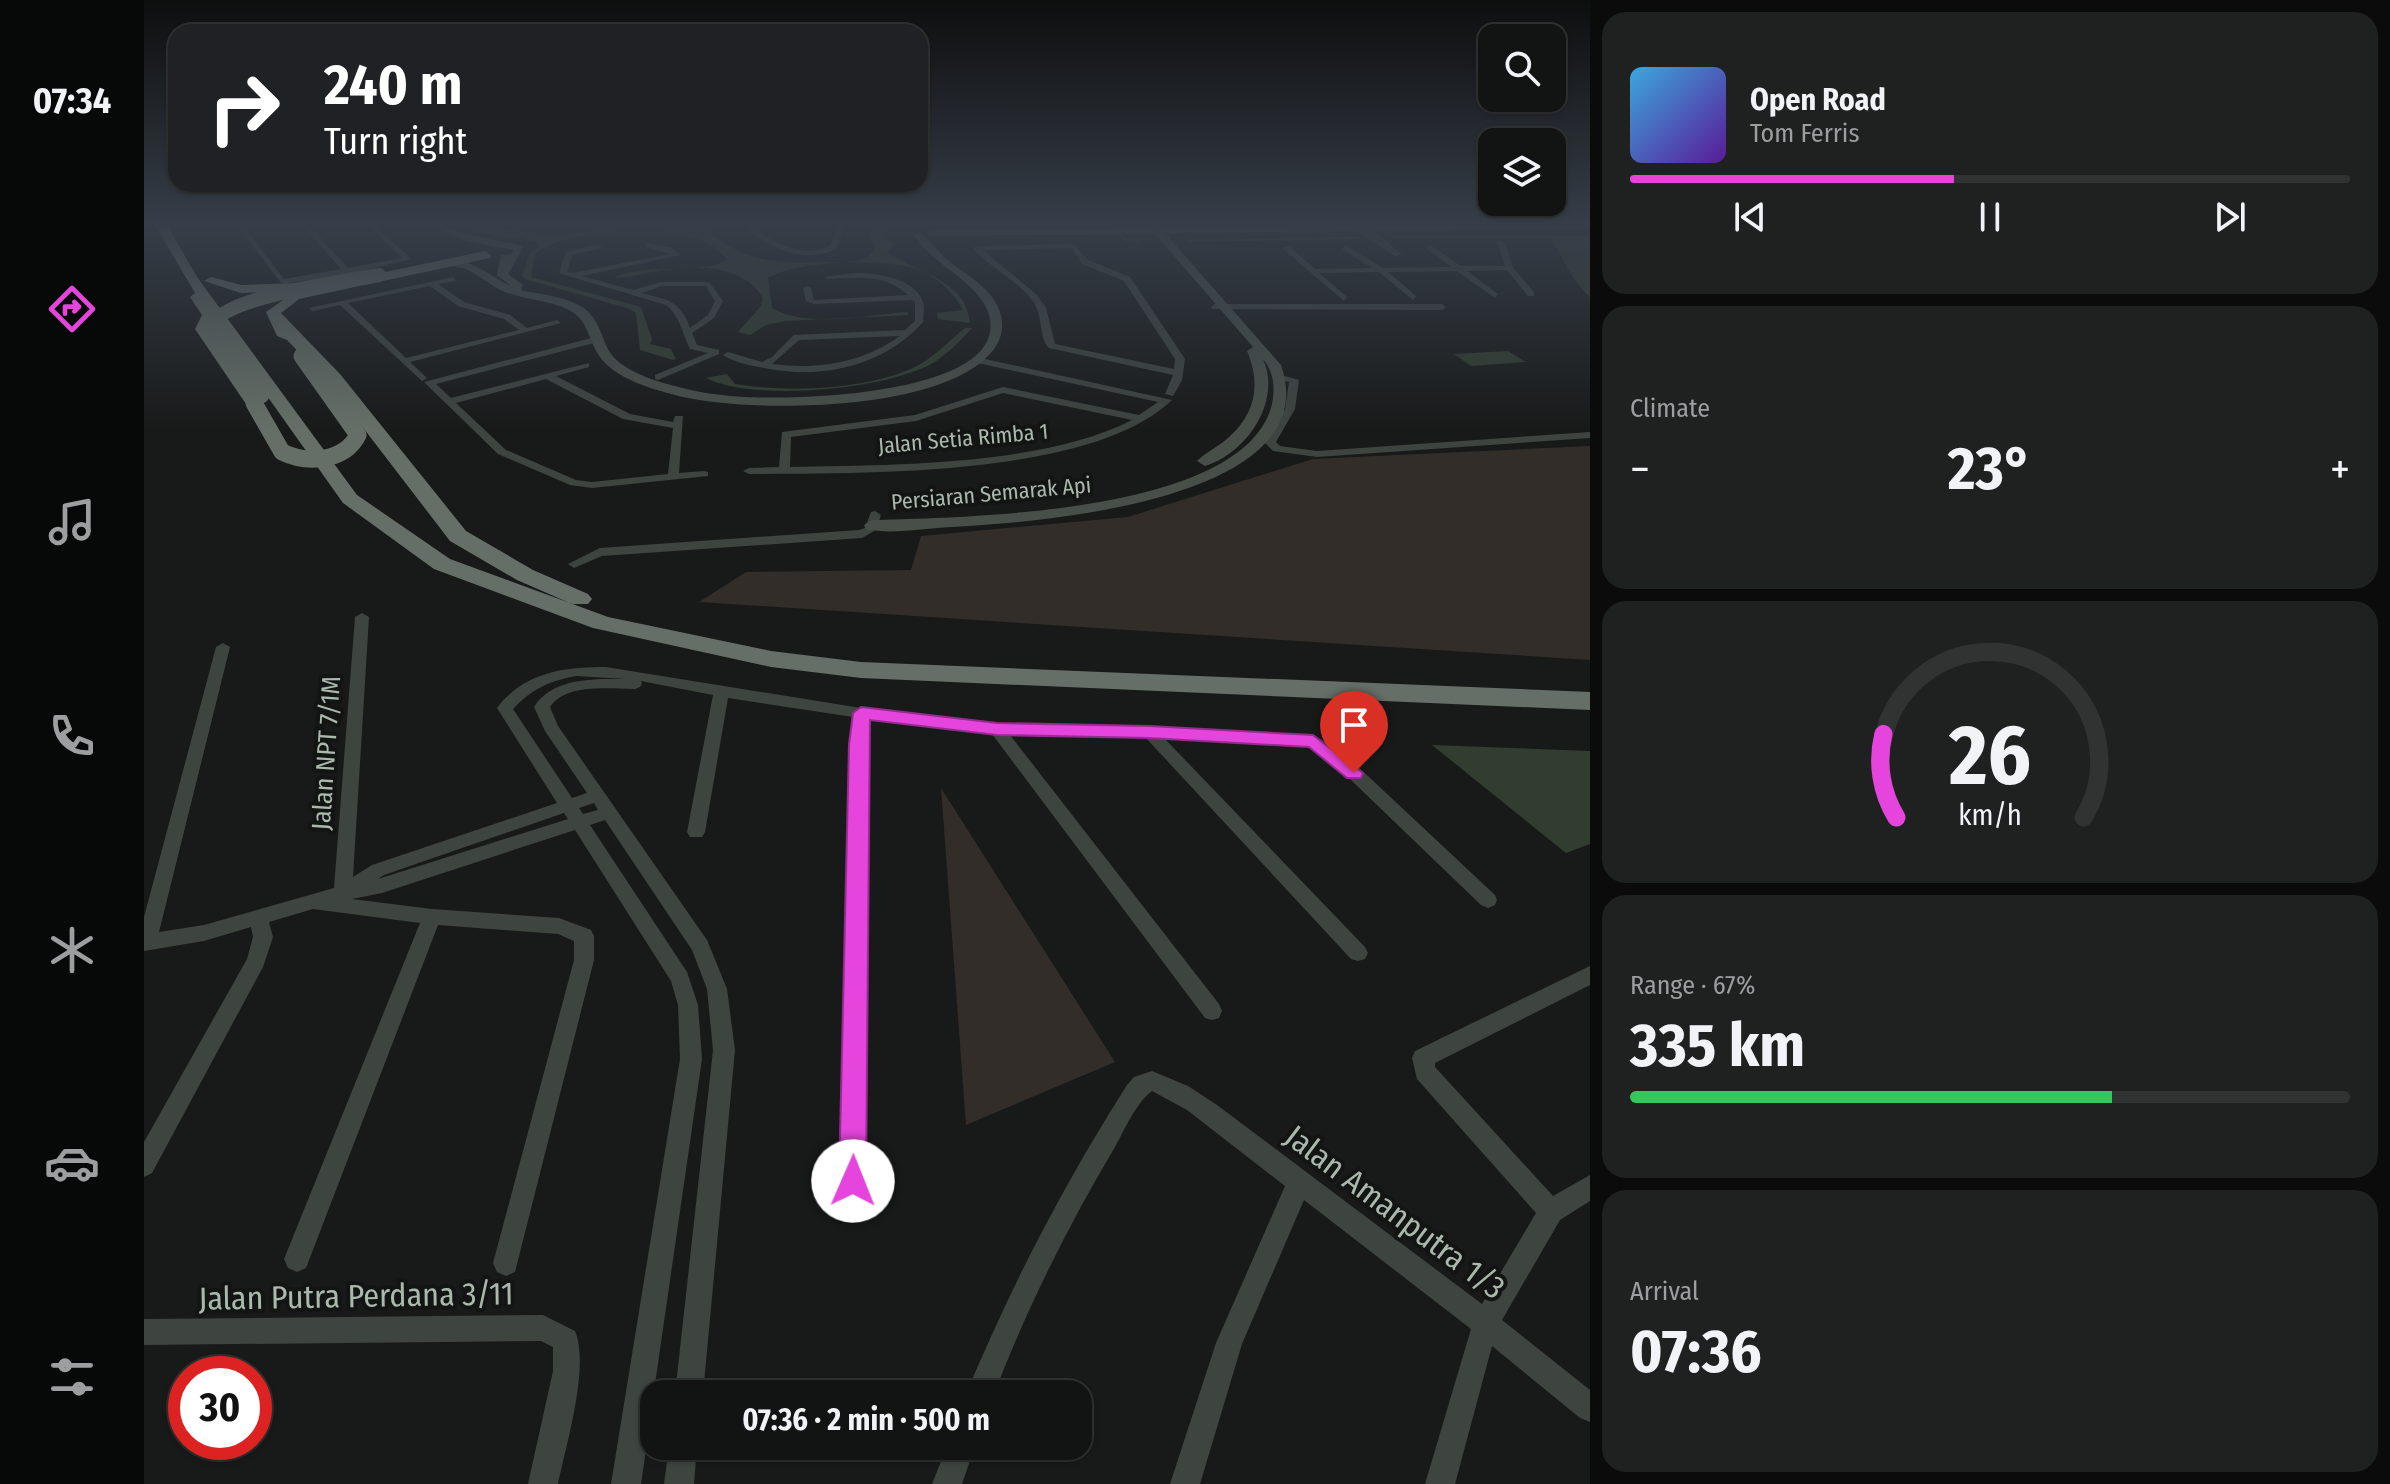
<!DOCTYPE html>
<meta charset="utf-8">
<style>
body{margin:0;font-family:"Fira Sans Condensed",sans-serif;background:#1f2121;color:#f1f3f6;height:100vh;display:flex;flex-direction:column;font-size:30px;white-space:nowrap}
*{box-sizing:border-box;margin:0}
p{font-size:26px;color:#9c9ea0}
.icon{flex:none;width:44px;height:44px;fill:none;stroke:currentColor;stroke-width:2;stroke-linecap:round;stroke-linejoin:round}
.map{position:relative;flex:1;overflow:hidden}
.details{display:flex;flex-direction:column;gap:12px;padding:12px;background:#0a0b0a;width:800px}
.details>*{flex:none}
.top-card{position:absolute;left:24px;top:24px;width:760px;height:168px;border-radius:24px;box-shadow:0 2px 6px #0004,0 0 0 2px #313333;background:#202124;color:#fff;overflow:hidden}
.buttons{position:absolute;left:1334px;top:24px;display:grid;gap:16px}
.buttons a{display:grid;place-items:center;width:88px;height:88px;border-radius:16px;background:#121413;box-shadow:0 2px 6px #0004,0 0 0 2px #313333;font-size:40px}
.speed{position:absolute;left:24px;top:1356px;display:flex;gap:16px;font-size:40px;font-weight:700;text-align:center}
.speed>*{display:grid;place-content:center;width:104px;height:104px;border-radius:50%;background:#121413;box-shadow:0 2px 6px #0004,0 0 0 2px #313333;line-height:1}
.speed .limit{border:12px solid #d22;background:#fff;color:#111}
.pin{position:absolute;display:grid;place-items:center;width:68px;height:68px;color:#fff;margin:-82px -34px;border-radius:50% 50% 50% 0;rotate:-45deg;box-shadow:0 0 8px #0007}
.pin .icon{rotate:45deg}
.me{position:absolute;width:88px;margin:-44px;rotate:1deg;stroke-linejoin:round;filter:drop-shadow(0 0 6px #0008)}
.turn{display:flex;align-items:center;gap:28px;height:168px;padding:0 24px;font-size:36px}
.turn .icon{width:104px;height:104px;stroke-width:2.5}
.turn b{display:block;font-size:56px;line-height:68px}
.big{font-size:60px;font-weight:700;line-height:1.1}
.details .widget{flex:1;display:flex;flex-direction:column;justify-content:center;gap:12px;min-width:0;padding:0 28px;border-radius:24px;background:#1f2121}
.details .dial{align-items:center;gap:0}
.dial svg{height:208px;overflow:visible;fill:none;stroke:#313333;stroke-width:7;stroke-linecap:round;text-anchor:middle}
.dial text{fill:#f1f3f6;stroke:none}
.song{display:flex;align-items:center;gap:24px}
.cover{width:96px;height:96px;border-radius:12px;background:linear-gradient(135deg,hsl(200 70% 55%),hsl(270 70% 35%))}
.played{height:8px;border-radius:4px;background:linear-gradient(90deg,#e545dc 45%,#313333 45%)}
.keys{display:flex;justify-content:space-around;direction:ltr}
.heat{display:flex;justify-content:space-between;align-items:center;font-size:44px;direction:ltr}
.charge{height:12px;border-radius:6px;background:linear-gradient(90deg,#34c759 67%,#313333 0)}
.trip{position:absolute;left:496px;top:1380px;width:452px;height:80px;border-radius:24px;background:#121413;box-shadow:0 2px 6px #0004,0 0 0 2px #313333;font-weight:700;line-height:80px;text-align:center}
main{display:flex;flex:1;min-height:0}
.menu{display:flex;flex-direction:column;width:144px;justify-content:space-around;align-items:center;background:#070808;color:#9c9ea0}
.menu .icon{width:56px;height:56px}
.menu .on{color:#e545dc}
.menu b{font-size:36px;color:#f1f3f6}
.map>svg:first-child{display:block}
.green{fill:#322d28}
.water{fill:#313d2f}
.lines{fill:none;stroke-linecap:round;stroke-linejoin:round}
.stream{stroke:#313d2f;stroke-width:2}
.street{fill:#3e4440;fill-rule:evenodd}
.secondary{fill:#484f49;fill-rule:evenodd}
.highway{fill:#666f67;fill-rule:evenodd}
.highway-bridge-far1{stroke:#666f67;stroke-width:14}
.highway-bridge{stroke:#666f67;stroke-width:17}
.route{fill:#e545dc;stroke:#952d8f;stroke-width:2}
.labels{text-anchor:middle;stroke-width:8;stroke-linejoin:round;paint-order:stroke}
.far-street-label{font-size:22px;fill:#abb9ad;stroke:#131514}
.street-label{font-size:26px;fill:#abb9ad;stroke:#131514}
.near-street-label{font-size:32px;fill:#abb9ad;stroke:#131514}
</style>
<main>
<nav class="menu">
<b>07:34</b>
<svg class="icon on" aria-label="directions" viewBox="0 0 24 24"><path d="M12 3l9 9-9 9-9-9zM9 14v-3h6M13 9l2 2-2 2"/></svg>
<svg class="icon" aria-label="music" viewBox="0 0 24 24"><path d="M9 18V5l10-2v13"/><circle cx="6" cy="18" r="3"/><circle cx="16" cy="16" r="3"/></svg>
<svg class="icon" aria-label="phone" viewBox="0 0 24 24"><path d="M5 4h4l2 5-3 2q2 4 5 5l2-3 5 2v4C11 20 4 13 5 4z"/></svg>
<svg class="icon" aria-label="climate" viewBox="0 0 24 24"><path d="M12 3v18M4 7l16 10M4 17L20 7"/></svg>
<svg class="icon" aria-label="car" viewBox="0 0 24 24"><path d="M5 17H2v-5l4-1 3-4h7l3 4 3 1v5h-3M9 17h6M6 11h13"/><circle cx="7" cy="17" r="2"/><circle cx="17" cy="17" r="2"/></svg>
<svg class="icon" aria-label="filters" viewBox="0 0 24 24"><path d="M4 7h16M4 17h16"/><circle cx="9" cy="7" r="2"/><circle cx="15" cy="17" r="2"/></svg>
</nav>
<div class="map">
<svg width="1446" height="1484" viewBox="0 0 1446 1484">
<rect width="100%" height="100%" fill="#181a19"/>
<!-- green -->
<path class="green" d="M1446,446V660L555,602L602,572L767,570L777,536L984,517L1169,459Z
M797,788L971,1062L822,1125Z"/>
<!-- water -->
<path class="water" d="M305,223L414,236L450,231L474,223H556C560,230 567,234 574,239C611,264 637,263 680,262C698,262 721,266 731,248L726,234L731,223H746L740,235L749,244L744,253C773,273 823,280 826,323L794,319L793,313L819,310C810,293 792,276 773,269C741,258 653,260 624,278L628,308C666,329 722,315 763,312L765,315L641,321L622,325L606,335L594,332L617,306L619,298C597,261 546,266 508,272C496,274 483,279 470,277C504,263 556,275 583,260C554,216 431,226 391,253L387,277L497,307L508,339L506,344L527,349L532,359L529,360L496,350L492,313L483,308L381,279L378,275L386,253L395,248V242L317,229Z
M1415,236H1446V297C1427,281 1421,260 1407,239Z
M821,328H828C816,341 802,356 787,364C739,390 609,402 562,378L583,374L591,384C644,393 725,390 773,366C790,357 806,340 821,328Z
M1364,351L1382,362L1327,366L1310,354Z
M1288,745L1446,751V844L1422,853Z"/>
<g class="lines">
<!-- stream -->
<path class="stream" d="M974,233L982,240L995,242
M1248,237H1412
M1045,241L1214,238"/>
<!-- street -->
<path class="street" d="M109,223H118L102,229L140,279L197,269L157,223H163L204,268L258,258L225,226L227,223L268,259L204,274L138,284L95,228Z
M365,223L405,225L438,223L405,229Z
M599,223C608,223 612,229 620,235C640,248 664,257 686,246L695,223H701L692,249C661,265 619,248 599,223Z
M1203,223L1218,229L1213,224L1219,223L1258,254L1251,256L1203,225Z
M1357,240L1361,242L1369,268L1390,292V296H1384L1363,270L1323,271L1354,294L1351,298L1313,271L1244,272L1272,296L1269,300L1235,272L1175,273L1203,297L1200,301L1138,248L1145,246L1171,269L1228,268L1198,249L1201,245L1239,268L1307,267L1283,249L1286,245L1317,266H1361L1353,242Z
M502,243L526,247L537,255L438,276L489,290L517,282H565L579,301L570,318L548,333L553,345L575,350V354L514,380L511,379V375L564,353L546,349C538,333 537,317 522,305L415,273L422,252L455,244L458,248L428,255L423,272L429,273L526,254L502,247ZM518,286H562L571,301L564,315L546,328C536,300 524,300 497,293Z
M930,244L944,260L986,277L1041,359L1038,380L1029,396L1021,394L1029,375L905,348C894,337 900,315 888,300C872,279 846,268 829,248L833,246ZM928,248L938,264L980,281L1031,359L1030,369L911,344L902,308L893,295L839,250Z
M712,273C733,273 771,278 779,302C781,307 779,317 779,322C741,365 681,379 626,369C610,366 593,364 579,355L584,352L618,362L628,357L650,335L761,330L771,321V302L768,300L670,304L662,301L659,288L663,286L667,288L670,300L764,295C740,273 714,278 684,279L680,277ZM756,336C719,363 673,370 628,364L655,340Z
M309,277L312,281L294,284L320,302L366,315L383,328L413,320L417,323L266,362L283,378L278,381L196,305L169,311L165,308ZM286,286L314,306L360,319L375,330L262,358L204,303Z
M1071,304H1298L1302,307L1298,310L1068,309L1067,307Z
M451,337L454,338V342L292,384L307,398L445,363V367L412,376L486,414L529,422L531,416H539L535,473L560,471L564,472V476L448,488L426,485L354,454L280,382ZM402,379L479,419L529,428L524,474L448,482L432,480L362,450L312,403Z
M832,357L1028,400C947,478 715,473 605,474L599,471L605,468L635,467L638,432L771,415L859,387L995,415L1014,402L829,362L827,360ZM859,393L988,420C899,466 746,465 646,467L647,437L772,421Z
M1137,375L1155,380L1151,409L1132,442L1136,446L1173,451L1446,432V438L1173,457L1129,451L1121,443L1141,409L1145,382L1134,380L1132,378Z
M731,511L737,515L732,530L718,538L458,556L430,568L424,564L456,548L715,530L721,528L727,512Z
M218,613L225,617L209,877L228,865L413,803L353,708C380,672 420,667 462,667L717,708L853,724L1005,727L1169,735L1194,748L1351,895L1353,900L1351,905L1344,908L1337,905L1182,756L1166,746L1020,738L1221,947L1224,953L1221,959L1214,961L1207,959L1001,737L866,735L1075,1004L1078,1011L1075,1018L1068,1020L1061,1018L848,734L724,719L722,744L721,1181L717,1189L709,1193L701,1189L697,1181L706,744L709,717L584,698L561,832L558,837H546L543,832L569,695L497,681L498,684L496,687L491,689C465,689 422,683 406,707L414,726L563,940L583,989L591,1050L559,1394H531L569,1050L563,989L548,950L461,820L446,825L543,972L554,1005L558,1059L509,1398L510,1430L504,1436L497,1484H467L536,1059L534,1005L527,981L431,830L238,893L208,899L288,909L415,918L447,930L450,936V960L371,1272L362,1276L353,1272L349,1263L430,960V941L414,934L294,925L162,1268L153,1272L144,1268L140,1259L276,923L169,909L125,922L129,937L119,967L8,1173L0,1177V1142L103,959L109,937L107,927L60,941L0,951V917L72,647L79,643L86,647L15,932L60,925L190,888L211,617ZM432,676L482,679C450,679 409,677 390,707L401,731L443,793L428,798L369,709C388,689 405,681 432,676ZM450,803L454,810L439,814L435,808ZM420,813L424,819L234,879L240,875Z
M1446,966V985L1291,1063V1067L1409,1196L1446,1175V1201L1416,1220L1358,1320L1446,1390V1422L1436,1418L1348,1346L1311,1484H1281L1327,1329L1160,1200L1098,1344L1056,1484H1026L1072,1343L1141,1186L1043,1110L1008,1091C992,1103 981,1129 971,1147C924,1226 883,1308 850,1394H822C867,1286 920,1184 983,1085L990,1077L1008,1071L1044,1086L1073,1105L1338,1304L1392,1213L1273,1079L1268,1058L1271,1051Z
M399,1315L431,1331C446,1366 422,1445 414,1484H384L409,1371V1347L397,1341L0,1345V1319Z
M525,1446H553L550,1484H520Z
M803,1446H831L818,1484H788Z"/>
<!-- secondary -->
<path class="secondary" d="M281,223H293L320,234L380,246L364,274L379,285L377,290C397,295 423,296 441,309C455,320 457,336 465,351C473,365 496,375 510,380C535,388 561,394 587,396C635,401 860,398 846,319C840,284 789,266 770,235L775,232C786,238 794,253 805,261C817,271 832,279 843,291C857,306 864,327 852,346C809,413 609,413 539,397C512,390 470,380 454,354C444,338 444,320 425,310C405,300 382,300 361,292C346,286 334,273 319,268C310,266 303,267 296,263C318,250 347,278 367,286L353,275L357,255L367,254L370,250L322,241Z
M1003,223H1012L1016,228L1446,223V229L1021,233L1137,365C1185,502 887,523 807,527C781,528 747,535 722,529L720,525L728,520C820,517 1089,515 1126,411C1132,393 1131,373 1119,359C1138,401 1103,453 1061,466L1053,461C1062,452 1075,446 1084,438C1112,413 1117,384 1103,351L1109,347L1011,234L787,236L782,233L787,230L1006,228Z"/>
<!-- highway -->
<path class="highway" d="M10,223H22L53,277L213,495L306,559L464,617L627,651L717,662L1446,692V710L717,678L627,667L449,628L290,569L199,503L70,321L67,329L119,403L116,407H104L51,329L58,315L46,297L51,293Z
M341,251L347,255L346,258L155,299L137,313L196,374L322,531L389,570L444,594L448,599L444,604H428L373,580L306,541L184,382L143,340L133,336L122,312L152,291L97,293L60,281L67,277L97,285L156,283L161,284V289Z"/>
<!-- highway-bridge-far1 -->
<path class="highway-bridge-far1" d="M74,330L70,323C84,296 203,281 235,275"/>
<!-- highway-bridge -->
<path class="highway-bridge" d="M73,328L117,395
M110,403L138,452C163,464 200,462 214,435L158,356"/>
</g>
<!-- sky -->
<linearGradient id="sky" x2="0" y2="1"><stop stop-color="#0d0e0e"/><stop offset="0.52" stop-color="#373e49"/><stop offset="1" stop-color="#373e49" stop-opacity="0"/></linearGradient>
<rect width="1446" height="430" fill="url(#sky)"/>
<!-- route -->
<path class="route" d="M717,707L853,723L1005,726L1169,735L1219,773L1217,778H1203L1165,747L1005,738L853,735L726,720L722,1181L718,1190L709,1194L699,1190L695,1181L705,744L709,713Z"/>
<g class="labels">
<!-- far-street labels -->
<g class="far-street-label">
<text transform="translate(819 438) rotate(-5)" y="8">Jalan Setia Rimba 1</text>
<text transform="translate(847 493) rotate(-5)" y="8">Persiaran Semarak Api</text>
</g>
<!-- street labels -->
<g class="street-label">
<text transform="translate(182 753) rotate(-86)" y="9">Jalan NPT 7/1M</text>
</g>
<!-- near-street labels -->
<g class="near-street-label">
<text transform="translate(1251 1212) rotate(37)" y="11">Jalan Amanputra 1/3</text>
<text transform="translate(212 1296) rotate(-1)" y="11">Jalan Putra Perdana 3/11</text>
</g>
</g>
</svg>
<div class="buttons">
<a><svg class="icon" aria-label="search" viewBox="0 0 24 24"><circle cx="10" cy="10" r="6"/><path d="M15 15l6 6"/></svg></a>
<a><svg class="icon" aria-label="layers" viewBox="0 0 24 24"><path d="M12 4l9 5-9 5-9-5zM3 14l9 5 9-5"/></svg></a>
</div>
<div class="speed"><div class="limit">30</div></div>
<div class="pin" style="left:1210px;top:773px;background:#d93025"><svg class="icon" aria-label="arrive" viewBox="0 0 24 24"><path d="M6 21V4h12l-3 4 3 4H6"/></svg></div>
<svg class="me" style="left:709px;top:1181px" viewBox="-20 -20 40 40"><circle r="19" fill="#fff"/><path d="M0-13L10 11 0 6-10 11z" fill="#e545dc"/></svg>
<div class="trip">07:36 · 2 min · 500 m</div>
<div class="top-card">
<div class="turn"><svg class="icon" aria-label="right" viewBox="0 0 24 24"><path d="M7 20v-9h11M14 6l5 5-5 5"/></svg><div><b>240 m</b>Turn right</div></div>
</div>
</div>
<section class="details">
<div class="widget">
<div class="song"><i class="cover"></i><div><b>Open Road</b><p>Tom Ferris</p></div></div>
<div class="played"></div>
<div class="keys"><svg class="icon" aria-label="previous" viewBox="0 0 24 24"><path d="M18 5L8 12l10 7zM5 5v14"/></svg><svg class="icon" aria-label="pause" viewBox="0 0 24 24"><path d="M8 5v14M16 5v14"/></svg><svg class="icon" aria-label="next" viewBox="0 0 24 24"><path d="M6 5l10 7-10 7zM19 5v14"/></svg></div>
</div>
<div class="widget"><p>Climate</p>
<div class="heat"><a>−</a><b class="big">23°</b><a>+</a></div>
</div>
<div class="widget dial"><svg viewBox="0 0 100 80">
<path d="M14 69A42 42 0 1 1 86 69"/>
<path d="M14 69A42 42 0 0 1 9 37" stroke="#e545dc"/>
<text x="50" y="56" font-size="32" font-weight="700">26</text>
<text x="50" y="72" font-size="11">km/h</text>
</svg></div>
<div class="widget"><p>Range · 67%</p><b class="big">335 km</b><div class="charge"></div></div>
<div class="widget"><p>Arrival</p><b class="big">07:36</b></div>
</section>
</main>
